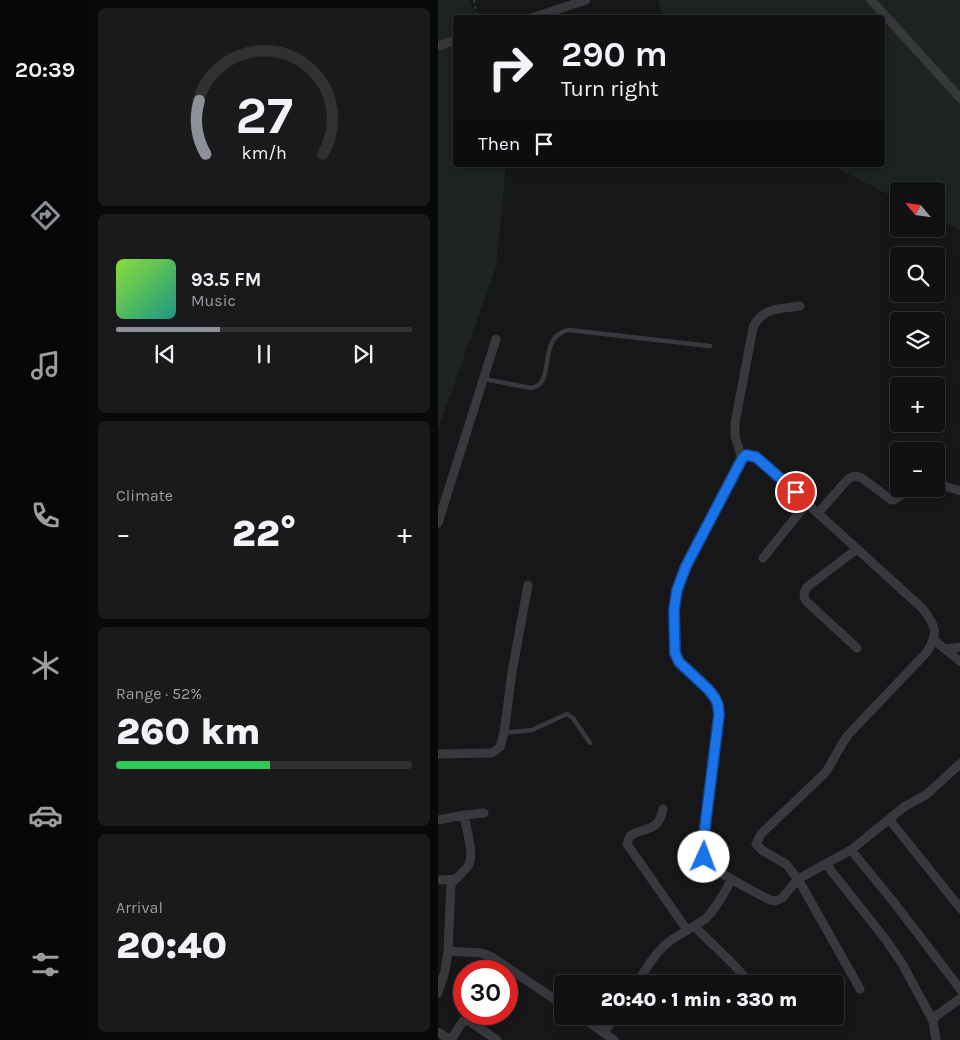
<!DOCTYPE html>
<meta charset="utf-8">
<style>
body{margin:0;font-family:Karla,sans-serif;background:#1a1a1c;color:#f1f3f6;height:100vh;display:flex;flex-direction:column;font-size:19px;white-space:nowrap}
*{box-sizing:border-box;margin:0}
p{font-size:16px;color:#9c9da0}
.icon{flex:none;width:28px;height:28px;fill:none;stroke:currentColor;stroke-width:2;stroke-linecap:round;stroke-linejoin:round}
.map{position:relative;flex:1;overflow:hidden}
.details{display:flex;flex-direction:column;gap:8px;padding:8px;background:#09090a;width:348px}
.details>*{flex:none}
.hud{position:absolute;left:15px;top:15px;width:432px;height:152px;border-radius:5px;box-shadow:0 2px 12px #0003,0 0 0 1px #303133;background:#111113;color:#f1f3f6;overflow:hidden}
.needle{width:32px;rotate:299deg}
.tools{position:absolute;left:452px;top:182px;display:grid;gap:10px}
.tools a{display:grid;place-items:center;width:55px;height:55px;border-radius:5px;background:#111113;box-shadow:0 2px 12px #0003,0 0 0 1px #303133;font-size:25px}
.speed{position:absolute;left:15px;top:960px;display:flex;gap:10px;font-size:25px;font-weight:700;text-align:center}
.speed>*{display:grid;place-content:center;width:65px;height:65px;border-radius:50%;background:#111113;box-shadow:0 2px 12px #0003,0 0 0 1px #303133;line-height:1}
.speed .limit{border:8px solid #d22;background:#fff;color:#111}
.pin{position:absolute;display:grid;place-items:center;width:42px;height:42px;color:#fff;margin:-21px;border:2px solid #fff;border-radius:50%;box-shadow:0 1px 5px #0007}
.me{position:absolute;width:55px;margin:-28px;rotate:2deg;stroke-linejoin:round;filter:drop-shadow(0 0 4px #0008)}
.turn{display:flex;align-items:center;gap:18px;height:105px;padding:0 25px;font-size:22px}
.turn .icon{width:65px;height:65px;stroke-width:2.5}
.turn b{display:block;font-size:35px;line-height:42px}
.then{display:flex;align-items:center;height:48px;padding:0 25px;background:#0003;gap:10px;font-size:19px}
.big{font-size:38px;font-weight:800;line-height:1.1}
.details .card{flex:1;display:flex;flex-direction:column;justify-content:center;gap:8px;min-width:0;padding:0 18px;border-radius:8px;background:#1a1a1c}
.details .dial{align-items:center;gap:0}
.dial svg{height:130px;overflow:visible;fill:none;stroke:#303133;stroke-width:7;stroke-linecap:round;text-anchor:middle}
.dial text{fill:#f1f3f6;stroke:none}
.song{display:flex;align-items:center;gap:15px}
.cover{width:60px;height:60px;border-radius:8px;background:linear-gradient(135deg,hsl(90 70% 55%),hsl(170 70% 35%))}
.played{height:5px;border-radius:2px;background:linear-gradient(90deg,#8c9099 35%,#303133 35%)}
.keys{display:flex;justify-content:space-around;direction:ltr}
.heat{display:flex;justify-content:space-between;align-items:center;font-size:28px;direction:ltr}
.charge{height:8px;border-radius:4px;background:linear-gradient(90deg,#34c759 52%,#303133 0)}
.trip{position:absolute;left:116px;top:975px;width:290px;height:50px;border-radius:5px;background:#111113;box-shadow:0 2px 12px #0003,0 0 0 1px #303133;font-weight:800;line-height:50px;text-align:center}
main{display:flex;flex:1;min-height:0}
.menu{display:flex;flex-direction:column;width:90px;justify-content:space-around;align-items:center;background:#070708;color:#9c9da0}
.menu .icon{width:35px;height:35px}
.menu .selected{color:#8c9099}
.menu b{font-size:22px;color:#f1f3f6}
.map>svg:first-child{display:block}
.green{fill:#1d231e}
.lines{fill:none;stroke-linecap:round;stroke-linejoin:round}
.path{stroke:#3f4044;stroke-width:2;stroke-dasharray:2.5 4;stroke-linecap:butt}
.service{stroke:#38393d;stroke-width:4.5}
.minor{stroke:#38393d;stroke-width:9}
.route-casing{stroke:#114b97;stroke-width:12}
.route{stroke:#1a73e8;stroke-width:9}
</style>
<main>
<nav class="menu">
<b>20:39</b>
<svg class="icon selected" aria-label="directions" viewBox="0 0 24 24"><path d="M12 3l9 9-9 9-9-9zM9 14v-3h6M13 9l2 2-2 2"/></svg>
<svg class="icon" aria-label="music" viewBox="0 0 24 24"><path d="M9 18V5l10-2v13"/><circle cx="6" cy="18" r="3"/><circle cx="16" cy="16" r="3"/></svg>
<svg class="icon" aria-label="phone" viewBox="0 0 24 24"><path d="M5 4h4l2 5-3 2q2 4 5 5l2-3 5 2v4C11 20 4 13 5 4z"/></svg>
<svg class="icon" aria-label="climate" viewBox="0 0 24 24"><path d="M12 3v18M4 7l16 10M4 17L20 7"/></svg>
<svg class="icon" aria-label="car" viewBox="0 0 24 24"><path d="M5 17H2v-5l4-1 3-4h7l3 4 3 1v5h-3M9 17h6M6 11h13"/><circle cx="7" cy="17" r="2"/><circle cx="17" cy="17" r="2"/></svg>
<svg class="icon" aria-label="filters" viewBox="0 0 24 24"><path d="M4 7h16M4 17h16"/><circle cx="9" cy="7" r="2"/><circle cx="15" cy="17" r="2"/></svg>
</nav>
<section class="details">
<div class="card dial"><svg viewBox="0 0 100 80">
<path d="M14 69A42 42 0 1 1 86 69"/>
<path d="M14 69A42 42 0 0 1 10 36" stroke="#8c9099"/>
<text x="50" y="56" font-size="32" font-weight="700">27</text>
<text x="50" y="72" font-size="11">km/h</text>
</svg></div>
<div class="card">
<div class="song"><i class="cover"></i><div><b>93.5 FM</b><p>Music</p></div></div>
<div class="played"></div>
<div class="keys"><svg class="icon" aria-label="previous" viewBox="0 0 24 24"><path d="M18 5L8 12l10 7zM5 5v14"/></svg><svg class="icon" aria-label="pause" viewBox="0 0 24 24"><path d="M8 5v14M16 5v14"/></svg><svg class="icon" aria-label="next" viewBox="0 0 24 24"><path d="M6 5l10 7-10 7zM19 5v14"/></svg></div>
</div>
<div class="card"><p>Climate</p>
<div class="heat"><a>−</a><b class="big">22°</b><a>+</a></div>
</div>
<div class="card"><p>Range · 52%</p><b class="big">260 km</b><div class="charge"></div></div>
<div class="card"><p>Arrival</p><b class="big">20:40</b></div>
</section>
<div class="map">
<svg width="523" height="1040" viewBox="0 0 523 1040">
<rect width="100%" height="100%" fill="#171719"/>
<!-- green -->
<path class="green" d="M0,0H32L38,17L18,18V165H68L58,267L0,430Z
M220,0H522V231L499,219V191H461V200L393,165H445V18L224,17Z"/>
<g class="lines">
<!-- path -->
<path class="path" d="M36,0L39,18"/>
<!-- service -->
<path class="service" d="M46,379L93,388C120,383 97,337 131,330L272,346
M66,733L94,730L129,714L135,718L152,743"/>
<!-- minor -->
<path class="minor" d="M433,0L523,99
M93,18L148,0
M0,46L18,40
M304,459L297,436V423L315,328C324,307 342,309 362,306
M499,484L523,491
M380,513L410,479C415,476 418,475 424,478L453,500C460,500 463,494 467,489
M0,523L58,339
M325,558L369,503
M496,640L523,662
M419,648L369,602C365,596 365,593 369,587L419,549
M507,649L523,647
M0,754L54,753L62,747L66,733L74,672L90,585
M225,809C220,833 208,826 192,836L189,844L249,930
M451,819L523,909
M0,820L26,815L46,813
M413,850L454,900L523,990
M388,864L448,940L465,965L495,1021
M0,880L17,879
M256,926L296,965L313,984
M10,951L43,953L54,957L125,1005
M198,984C207,971 214,957 226,946C238,934 255,929 268,918C280,907 286,892 294,879
M422,989L360,879L348,864L325,851L318,844L323,834L387,773C396,760 401,747 410,735L489,652C501,632 498,626 484,608L318,457C312,454 309,454 304,459L248,566L239,590L237,610V653L241,663L270,689L277,698L280,705L281,715L265,843C265,849 265,854 268,859C275,872 317,892 332,900L338,901L344,898L360,879L413,850L466,807L489,794L523,763
M0,993L7,971L10,951L13,884C18,878 25,873 30,866C37,855 28,828 26,815
M142,1016L176,1040
M0,1032L13,1040
M166,1033L177,1016
M13,1040L25,1021H31L59,1040
M498,1040L495,1021L498,1016L523,998"/>
</g>
<g class="lines">
<!-- route casing -->
<g class="route-casing">
<path id="route" d="M266,857L265,843L281,715L280,705L277,698L270,689L241,662L237,653L236,610L239,590L248,566L304,459L308,455L318,457L358,492"/>
</g>
<!-- route -->
<use href="#route" class="route"/>
</g>
</svg>
<div class="tools">
<a><svg class="needle" viewBox="-14 -14 28 28"><path d="M0-13l5 13h-10z" fill="#e53935"/><path d="M0 13l5-13h-10z" fill="#9c9da0"/></svg></a>
<a><svg class="icon" aria-label="search" viewBox="0 0 24 24"><circle cx="10" cy="10" r="6"/><path d="M15 15l6 6"/></svg></a>
<a><svg class="icon" aria-label="layers" viewBox="0 0 24 24"><path d="M12 4l9 5-9 5-9-5zM3 14l9 5 9-5"/></svg></a>
<a>+</a>
<a>−</a>
</div>
<div class="speed"><div class="limit">30</div></div>
<div class="pin" style="left:358px;top:492px;background:#d93025"><svg class="icon" aria-label="arrive" viewBox="0 0 24 24"><path d="M6 21V4h12l-3 4 3 4H6"/></svg></div>
<svg class="me" style="left:266px;top:857px" viewBox="-20 -20 40 40"><circle r="19" fill="#fff"/><path d="M0-13L10 11 0 6-10 11z" fill="#1a73e8"/></svg>
<div class="trip">20:40 · 1 min · 330 m</div>
<div class="hud">
<div class="turn"><svg class="icon" aria-label="right" viewBox="0 0 24 24"><path d="M7 20v-9h11M14 6l5 5-5 5"/></svg><div><b>290 m</b>Turn right</div></div>
<div class="then">Then<svg class="icon" aria-label="arrive" viewBox="0 0 24 24"><path d="M6 21V4h12l-3 4 3 4H6"/></svg></div>
</div>
</div>
</main>
